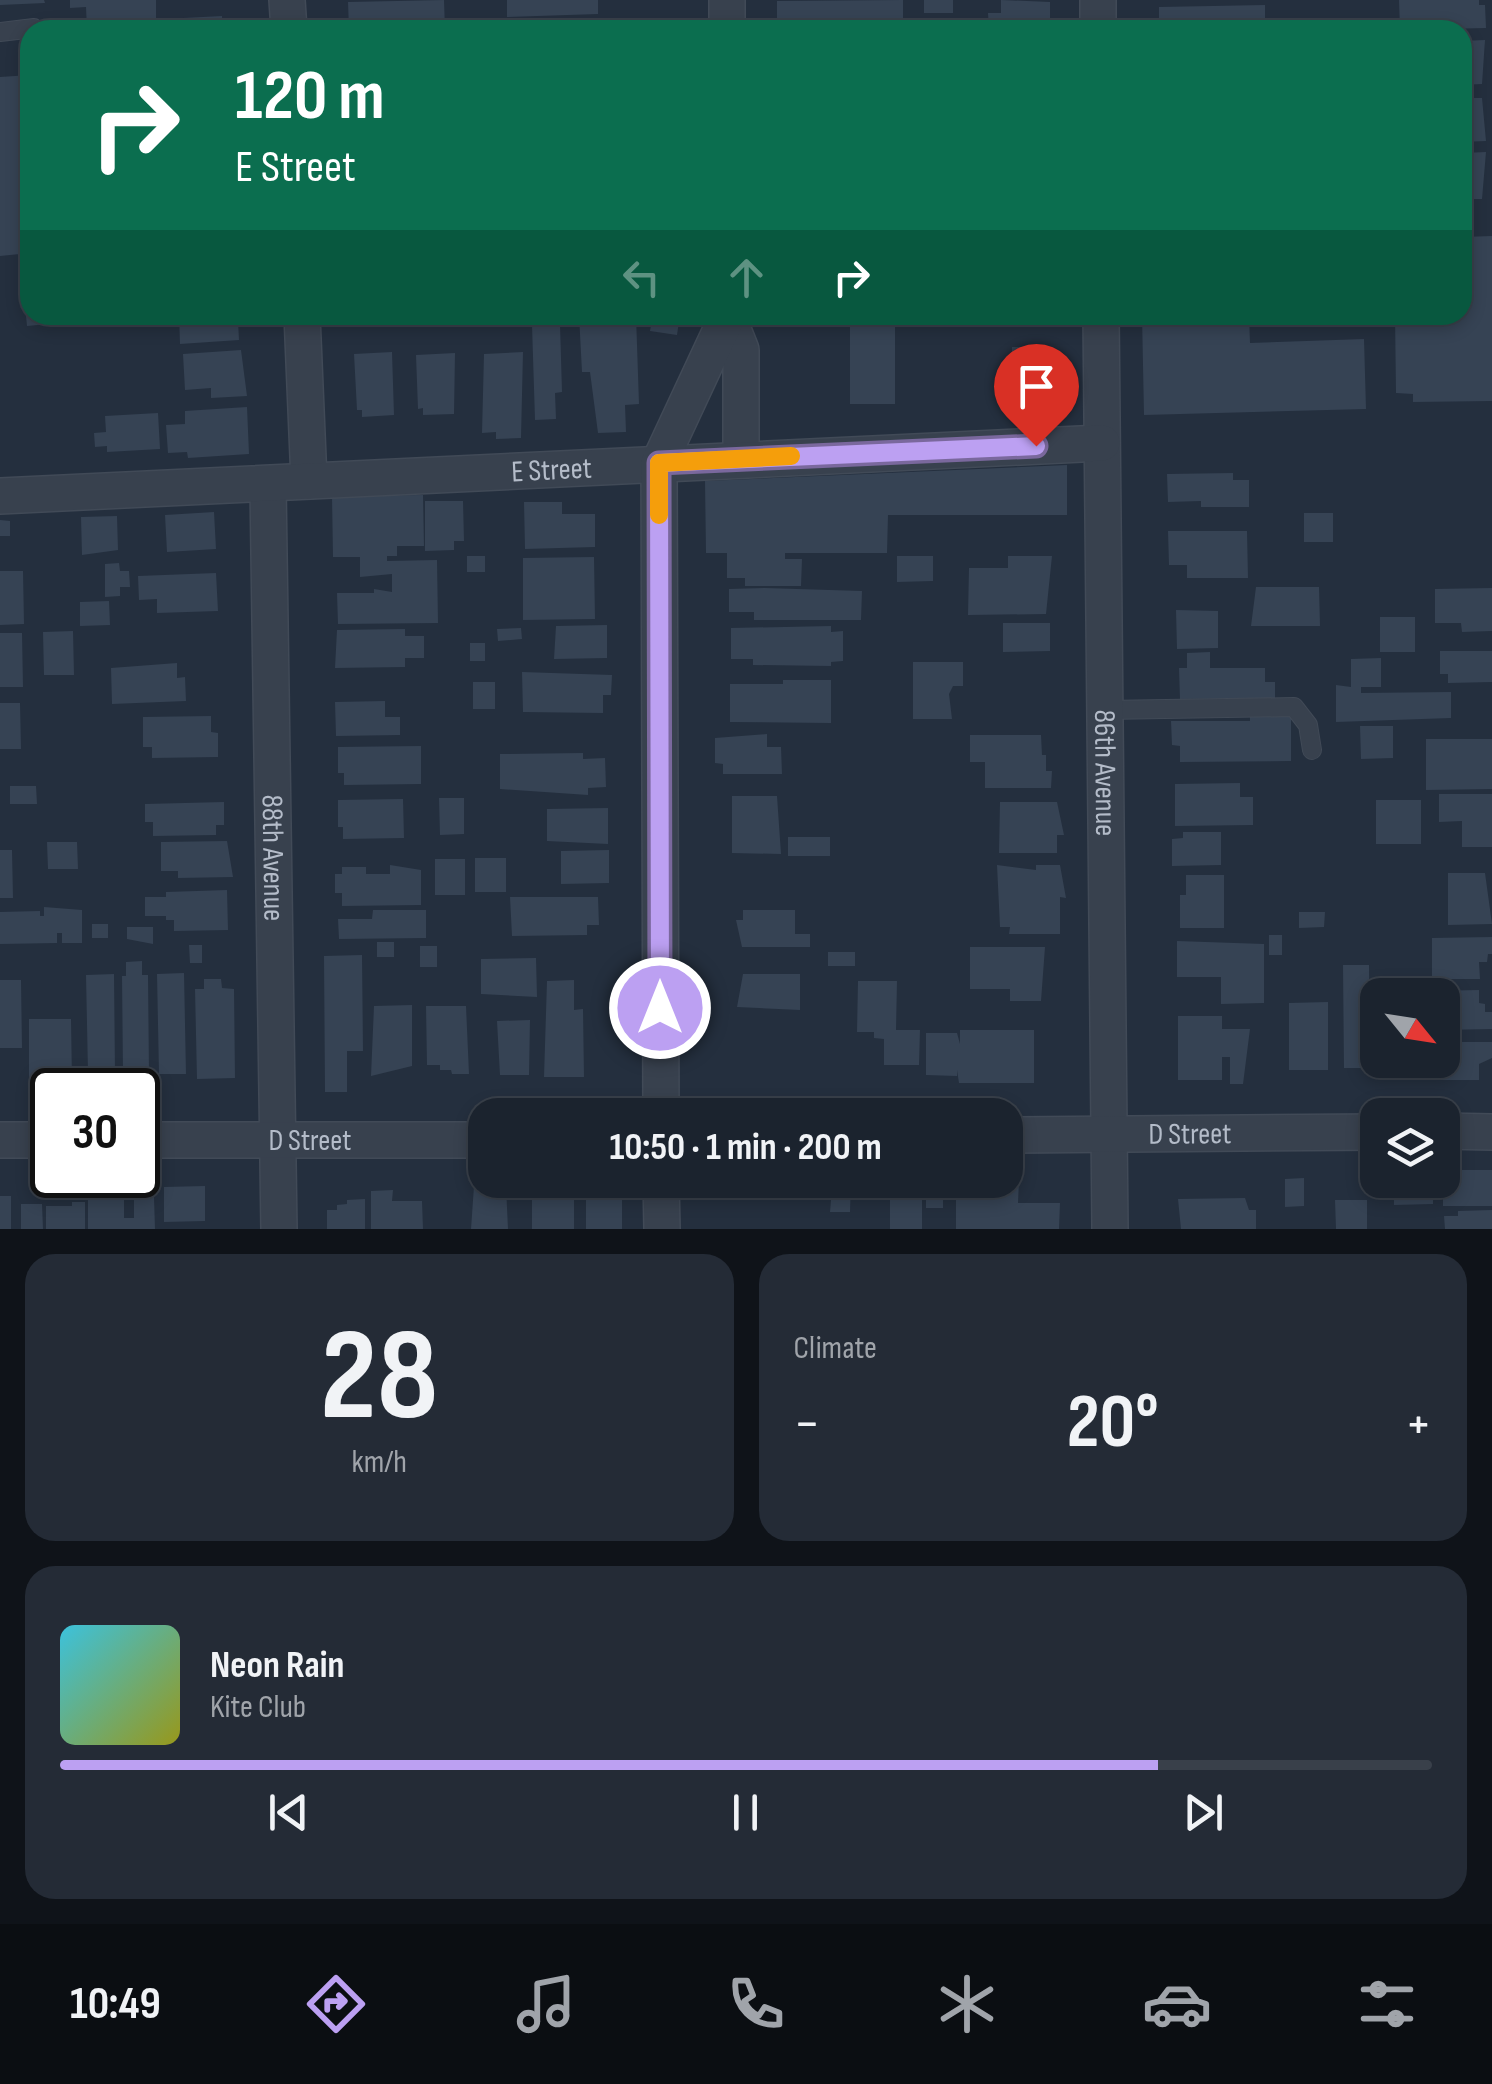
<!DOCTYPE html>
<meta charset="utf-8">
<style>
body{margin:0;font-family:"Sofia Sans Condensed",sans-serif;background:#242b36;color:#f1f3f6;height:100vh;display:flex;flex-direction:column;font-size:38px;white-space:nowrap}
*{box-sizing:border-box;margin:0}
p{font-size:32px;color:#a0a4aa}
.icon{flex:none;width:55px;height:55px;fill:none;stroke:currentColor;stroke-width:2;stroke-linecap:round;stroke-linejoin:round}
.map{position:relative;height:1229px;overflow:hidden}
.drawer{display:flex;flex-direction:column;gap:25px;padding:25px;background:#0f1319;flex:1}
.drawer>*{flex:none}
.hud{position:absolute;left:20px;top:20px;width:1452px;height:305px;border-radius:30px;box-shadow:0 5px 15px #0003,0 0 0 2px #39404a;background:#0b6e4f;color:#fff;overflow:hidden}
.needle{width:65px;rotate:120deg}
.buttons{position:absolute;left:1360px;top:978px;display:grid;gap:20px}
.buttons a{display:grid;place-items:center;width:100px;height:100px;border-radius:20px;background:#1b232e;box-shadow:0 5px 15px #0003,0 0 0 2px #39404a;font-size:50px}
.speed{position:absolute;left:30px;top:1068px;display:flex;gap:20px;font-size:50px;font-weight:700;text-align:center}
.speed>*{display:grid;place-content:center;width:130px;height:130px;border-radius:50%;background:#1b232e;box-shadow:0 5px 15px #0003,0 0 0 2px #39404a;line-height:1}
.speed .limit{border:5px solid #111;border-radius:15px;background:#fff;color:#111}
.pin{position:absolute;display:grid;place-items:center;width:85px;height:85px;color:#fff;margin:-102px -42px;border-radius:50% 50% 50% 0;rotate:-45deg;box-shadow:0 0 10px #0007}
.pin .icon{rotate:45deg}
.me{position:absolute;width:110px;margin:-55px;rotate:0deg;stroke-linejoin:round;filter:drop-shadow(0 0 8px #0008)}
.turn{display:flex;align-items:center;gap:35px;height:210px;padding:0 50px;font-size:45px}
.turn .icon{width:130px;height:130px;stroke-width:2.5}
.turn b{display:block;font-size:70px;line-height:85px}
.lanes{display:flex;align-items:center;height:95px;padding:0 50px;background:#0003;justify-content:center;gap:50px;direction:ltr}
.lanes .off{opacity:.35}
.big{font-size:75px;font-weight:700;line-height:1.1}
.drawer .widget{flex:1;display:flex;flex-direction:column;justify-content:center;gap:15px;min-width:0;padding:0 35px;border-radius:30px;background:#242b36}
.drawer .dial{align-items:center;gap:0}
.dial b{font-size:130px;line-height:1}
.song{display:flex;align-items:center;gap:30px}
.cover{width:120px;height:120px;border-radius:15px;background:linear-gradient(135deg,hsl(190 70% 55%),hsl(60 70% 35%))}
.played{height:10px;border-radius:5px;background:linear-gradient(90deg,#bca0f2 80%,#39404a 80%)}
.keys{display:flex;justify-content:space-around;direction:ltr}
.heat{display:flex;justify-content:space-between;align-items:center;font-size:55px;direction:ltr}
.drawer .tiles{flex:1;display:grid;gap:25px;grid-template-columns:1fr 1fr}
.widget:last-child{grid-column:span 2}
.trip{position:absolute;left:468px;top:1098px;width:555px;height:100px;border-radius:30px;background:#1b232e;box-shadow:0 5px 15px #0003,0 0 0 2px #39404a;font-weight:700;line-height:100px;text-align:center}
.tab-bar{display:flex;height:160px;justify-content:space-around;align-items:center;background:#0b0e12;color:#a0a4aa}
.tab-bar .icon{width:70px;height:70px}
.tab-bar .active{color:#bca0f2}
.tab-bar b{font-size:45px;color:#f1f3f6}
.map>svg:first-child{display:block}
.building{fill:#364354}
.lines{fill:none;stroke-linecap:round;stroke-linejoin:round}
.service-casing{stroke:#414a57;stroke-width:20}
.minor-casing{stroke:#414a57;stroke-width:38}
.service{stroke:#38414e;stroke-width:18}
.minor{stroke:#38414e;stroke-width:35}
.route-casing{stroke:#7a689d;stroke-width:25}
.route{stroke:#bca0f2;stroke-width:18}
.slow{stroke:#f59e0b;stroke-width:18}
.labels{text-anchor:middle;stroke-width:10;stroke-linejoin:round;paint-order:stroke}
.street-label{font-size:30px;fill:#b4bcc9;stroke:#1d2633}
</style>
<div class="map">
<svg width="1492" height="1229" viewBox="0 0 1492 1229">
<rect width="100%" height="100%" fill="#242f3e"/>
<!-- building -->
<path class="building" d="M0,0H44L45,3L0,5Z
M70,0H156V30H87L86,7L70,8Z
M444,0L445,30H349L348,2Z
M507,0H598V14L507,17Z
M903,0V30H777V1Z
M924,0H953V13H924Z
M1001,0L1050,2V23H1041V30H989L988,13H1001Z
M1399,0H1479V5H1485L1486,28L1400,30Z
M1265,5V30H1159V7Z
M222,16V30H164V19Z
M519,18H545V23L688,19L689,30H519Z
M1485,40L1482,84L1462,85V41Z
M30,75V315H79L80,321L27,326L20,254L0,256V77Z
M1462,98H1482L1486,141L1462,142Z
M1486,152L1482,199H1462V153Z
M1492,236V401L1413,402V394L1396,393L1395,315H1462V237Z
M179,315H242L243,321H238L239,340L180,344Z
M579,315H636L639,404L625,405L626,432L598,433L590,372H582Z
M653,315H680L677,335L650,331Z
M850,315H895V404H850Z
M1142,315H1249L1250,343L1364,339L1366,409L1144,415Z
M560,324L562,392L555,393L556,419L535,420L532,325Z
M1012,347H1049V407H1012Z
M241,350L247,396L211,398V388L185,390L183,354Z
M392,352L394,415L362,417V410H357L354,354Z
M523,352L521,438L496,439V432L482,433L484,354Z
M455,353L454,414L423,415V408L418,409L416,355Z
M247,407L249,454L188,458L187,452L168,453L166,425L185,424V411Z
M158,413L160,449L107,452V446L95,447L94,433L106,432L105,416Z
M1067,465V515H888L887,553H785V559H802L801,586H745V578H727V553H706L705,481Z
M1233,473V480H1249V507H1201V501L1168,502L1167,474Z
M423,495L424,546H397V556H387V561L437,560L438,623L338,624L337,593H374V589L392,592V574L360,577V557H333L332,496Z
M425,501H463L464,541H454V550L425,551Z
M524,502H562V514H595V547L525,549Z
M214,512L216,549L167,552L165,515Z
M1304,513H1333V542H1304Z
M117,516L118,550L82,555L81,517Z
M0,520L10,521V536H0Z
M1168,531H1247L1248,578H1187V565H1169Z
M467,556H485V572H467Z
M897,556H933V581L897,582Z
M1008,556H1052L1046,614L968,615L969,568H1008Z
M594,557L595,619L523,620V558Z
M119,563L120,571H129L130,587H120V596L105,597V564Z
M0,571H23L24,624L0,625Z
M216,573L218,611L157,613V599L139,600L138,576Z
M1256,587H1319L1320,626H1251Z
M765,588L862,591L861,620H754V612H729V589Z
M1492,588V631L1462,632L1461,623H1435V589Z
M109,601L110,625L80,626V602Z
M1176,610L1218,611V648L1177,649Z
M1380,617H1415V652H1380Z
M1003,623H1050V651L1003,652Z
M607,625V658L554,659L556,626Z
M831,626V632L843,631V661L831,662V666L753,665V659H731V628Z
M521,628L522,639L498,641L497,629Z
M405,629V636H424V658H405V667L335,668L337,630Z
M73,631L74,675H44L43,632Z
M0,633H22L23,687H0Z
M470,643H485V661H470Z
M1440,651H1492V682L1448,683V674H1440Z
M1210,652V668H1265V682H1275V698L1180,699L1179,668H1187V653Z
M1381,658V687H1361V693L1451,692V718L1336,722V685L1351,687V659Z
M913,662H963V686H953L949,694L952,719H913Z
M177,663V678L185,677L186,701L112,704L111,668Z
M522,672L612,675L611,695H603V713L523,712Z
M783,680H831V723L730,722V684H783Z
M473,682H495V709H473Z
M385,701V717H400V735L336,736L335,702Z
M0,703H20L21,749H0Z
M1250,711H1291V761L1180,762V746L1172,745L1171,721H1250Z
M211,716V732L218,733V757L152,758V747H143V717Z
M1360,726H1393V758L1361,759Z
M767,734V747H781L782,774H723V764L715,763V738Z
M970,735H1041L1042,755H1046V771H1052L1051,788H985V762H970Z
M1426,739H1492V789L1426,790Z
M421,746V784L344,785V773H338V747Z
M583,753V759L605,758L606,787L588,788V795L500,789V754Z
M1240,783V797H1253V825L1175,826V784Z
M10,786H36L37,804H10Z
M1439,794H1492V847H1462V821L1439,822Z
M732,796H777L781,854L732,853Z
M439,798H464V834L440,835Z
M403,799L404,838L343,839V827H338V800Z
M1376,800H1421V844H1376Z
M224,802V825H216V835L153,836V822H145V804Z
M1000,802H1057L1064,835H1057V853H999Z
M608,808V844L547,841V809Z
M1183,832H1221V865L1172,866V839L1183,838Z
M788,837H830V856H788Z
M227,841L233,877L178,878V871H161V842Z
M47,842H77L78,869H48Z
M0,850H12L13,898H0Z
M609,850V883L561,884V851Z
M475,858H506V892H475Z
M435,859H465V895H435Z
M390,865L421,870V905L342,906V893H335V874H342V867H366V874H390Z
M997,865L1036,870V865H1060L1066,898L1060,897V934H1009L1010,927H1000Z
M1448,873H1485L1492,924L1448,925Z
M1186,875H1224V928H1180V895H1186Z
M227,890L228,930L174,931V920H166V916H145V897H166V892Z
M510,897H598L599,925H587V935L512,936Z
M44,907L82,910V943H62V933H57V943L0,944V912L40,911V916H44Z
M373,910H426V938L339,939L338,919H372Z
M743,910H795V934H810V947H742L736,920H743Z
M1299,912H1325L1324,927L1299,928Z
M92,924H108V938H92Z
M127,927H153V944L127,939Z
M1269,935H1282V955H1269Z
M1492,937V954H1488L1487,962H1479L1480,979H1432V938Z
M1177,941L1264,944V1003L1221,1004V977H1177Z
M377,942H394V957H377Z
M189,945H202V963H190Z
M420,946H437V967H420Z
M970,947H1045L1041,1001H1010V989H970Z
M828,952H855V966H828Z
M362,955L363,1051H347V1092H325L324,956Z
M536,958L537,997L481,994V959Z
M142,961V975H148L149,1074H123L122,976H126V962Z
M1343,965H1369L1370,1068H1344Z
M184,973L186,1074H159L157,974Z
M114,974L115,1072L88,1073L86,975Z
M743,974H800V1010L737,1007Z
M204,979H221L222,988L234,989L235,1078L197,1079L195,989H204Z
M0,980H21L22,1048H0Z
M574,980V1010L583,1009L584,1077H544L547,981Z
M858,981H897L896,1030H920L919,1065H884V1039L874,1038V1032H857Z
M1479,990V1003L1485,1004V1012H1492V1029L1442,1030V995H1430V991Z
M1328,1002V1070H1289V1003Z
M412,1005V1066L371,1076L374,1006Z
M426,1006H466L469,1074H452L451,1070H440V1065H427Z
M1178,1016H1222V1029H1250L1243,1084H1230V1057H1222V1080H1178Z
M29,1019H71L72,1081H29Z
M530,1020L529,1075H500L497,1021Z
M960,1030H1034V1083H959L957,1070V1076L926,1075V1033H957L960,1044Z
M1442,1042H1492V1058L1479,1064V1080H1432V1060H1442Z
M1443,1170H1492V1206H1443Z
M1304,1178V1206L1285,1207V1179Z
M822,1180H851L850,1212H830L831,1200H822Z
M895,1180H919L922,1184V1229H890V1184Z
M926,1180H943V1208H926Z
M956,1180H1019L1018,1203H1060L1059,1229H956Z
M1394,1180H1433V1204L1394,1205Z
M205,1186V1221L164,1222V1187Z
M474,1186H506L508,1229H471Z
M547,1187H574V1229H532V1192H547Z
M393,1190L392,1201H422L423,1229H371V1191Z
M124,1193V1218H134V1198L154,1197L155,1229H88V1194Z
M0,1196H11V1229H0Z
M586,1196H622V1229H586Z
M1245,1198L1249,1210H1256V1229H1181L1178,1199Z
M365,1199V1229H327V1210H337V1205L347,1204V1200Z
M1335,1200H1367V1229H1336Z
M72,1202H85V1229H46V1206H72Z
M21,1204H42L43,1229H21Z
M1492,1210V1229H1445L1444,1216H1458V1211Z"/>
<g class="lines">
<!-- service casing -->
<g class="service-casing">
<path id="service" d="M0,32L34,28
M1105,710L1294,707L1308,725L1312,750"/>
</g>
<!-- minor casing -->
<g class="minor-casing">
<g id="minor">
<path d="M287,0L289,30"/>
<path d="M727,0V30"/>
<path d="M1098,0V30"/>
<path d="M302,315L309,481"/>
<path id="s1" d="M1101,315L1110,1229"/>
<path d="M728,317L741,350V458"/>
<path id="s2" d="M268,486L279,1229"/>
<path id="s3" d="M0,496L1102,443"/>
<path d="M661,1115L659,463L728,315"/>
<path d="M1442,1131L1492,1132"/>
<path id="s4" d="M1005,1135L1378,1132"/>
<path d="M0,1140H52"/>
<path id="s5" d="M138,1140H485"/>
<path d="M661,1180L662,1229"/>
</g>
</g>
<!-- service -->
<use href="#service" class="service"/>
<!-- minor -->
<use href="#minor" class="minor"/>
</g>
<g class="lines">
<!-- route casing -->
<g class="route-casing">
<path id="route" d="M660,1008L659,463L1036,446"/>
</g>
<!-- route -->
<use href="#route" class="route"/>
<!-- slow -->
<path class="slow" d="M659,515V463L791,456"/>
</g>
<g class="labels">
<!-- street labels -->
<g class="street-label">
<text dy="10" stroke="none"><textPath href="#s3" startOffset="552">E Street</textPath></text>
<text dy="10" stroke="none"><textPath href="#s1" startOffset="458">86th Avenue</textPath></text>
<text dy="10" stroke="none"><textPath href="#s2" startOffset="372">88th Avenue</textPath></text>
<text dy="10" stroke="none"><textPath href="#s4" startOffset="185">D Street</textPath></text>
<text dy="10" stroke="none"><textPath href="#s5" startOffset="172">D Street</textPath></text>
</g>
</g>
</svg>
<div class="buttons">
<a><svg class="needle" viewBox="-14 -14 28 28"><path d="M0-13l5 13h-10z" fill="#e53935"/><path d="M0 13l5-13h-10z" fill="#a0a4aa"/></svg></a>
<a><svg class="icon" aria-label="layers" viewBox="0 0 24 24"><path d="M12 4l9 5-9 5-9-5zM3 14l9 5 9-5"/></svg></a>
</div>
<div class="speed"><div class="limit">30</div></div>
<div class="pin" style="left:1036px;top:446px;background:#d93025"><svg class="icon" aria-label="arrive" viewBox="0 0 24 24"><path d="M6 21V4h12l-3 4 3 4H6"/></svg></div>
<svg class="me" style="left:660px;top:1008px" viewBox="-20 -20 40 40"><circle r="17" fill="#bca0f2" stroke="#fff" stroke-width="3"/><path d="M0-11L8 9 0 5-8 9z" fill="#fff"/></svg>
<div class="trip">10:50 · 1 min · 200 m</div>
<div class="hud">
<div class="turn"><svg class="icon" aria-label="right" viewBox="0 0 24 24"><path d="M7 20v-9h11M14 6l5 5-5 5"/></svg><div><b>120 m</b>E Street</div></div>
<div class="lanes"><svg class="icon off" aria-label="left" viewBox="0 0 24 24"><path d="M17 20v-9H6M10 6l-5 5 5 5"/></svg><svg class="icon off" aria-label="ahead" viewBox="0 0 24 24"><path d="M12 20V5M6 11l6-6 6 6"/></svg><svg class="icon" aria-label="right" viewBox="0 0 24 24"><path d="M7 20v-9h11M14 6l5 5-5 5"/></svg></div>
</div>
</div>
<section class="drawer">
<div class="tiles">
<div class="widget dial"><b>28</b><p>km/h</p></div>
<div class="widget"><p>Climate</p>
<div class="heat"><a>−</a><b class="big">20°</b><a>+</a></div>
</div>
<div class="widget">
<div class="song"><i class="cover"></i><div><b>Neon Rain</b><p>Kite Club</p></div></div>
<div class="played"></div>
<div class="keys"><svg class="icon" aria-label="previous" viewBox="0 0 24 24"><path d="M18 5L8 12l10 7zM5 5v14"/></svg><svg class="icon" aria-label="pause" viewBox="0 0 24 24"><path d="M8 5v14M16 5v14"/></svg><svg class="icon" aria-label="next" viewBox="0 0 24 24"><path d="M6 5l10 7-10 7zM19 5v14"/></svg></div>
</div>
</div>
</section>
<nav class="tab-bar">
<b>10:49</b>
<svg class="icon active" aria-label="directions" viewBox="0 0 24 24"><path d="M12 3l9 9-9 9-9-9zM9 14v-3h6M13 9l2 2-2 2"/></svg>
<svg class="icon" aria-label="music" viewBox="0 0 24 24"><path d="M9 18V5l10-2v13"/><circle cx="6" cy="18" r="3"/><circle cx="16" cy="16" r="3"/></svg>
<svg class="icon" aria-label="phone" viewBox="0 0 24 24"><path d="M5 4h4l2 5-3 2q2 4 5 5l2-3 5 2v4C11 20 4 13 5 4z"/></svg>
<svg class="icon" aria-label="climate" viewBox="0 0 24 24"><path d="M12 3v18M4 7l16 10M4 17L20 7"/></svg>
<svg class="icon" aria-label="car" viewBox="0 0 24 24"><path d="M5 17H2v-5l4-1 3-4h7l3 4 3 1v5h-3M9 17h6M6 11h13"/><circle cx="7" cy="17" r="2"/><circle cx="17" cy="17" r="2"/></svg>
<svg class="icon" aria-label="filters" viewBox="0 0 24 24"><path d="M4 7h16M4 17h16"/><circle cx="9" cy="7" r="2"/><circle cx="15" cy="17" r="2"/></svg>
</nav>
